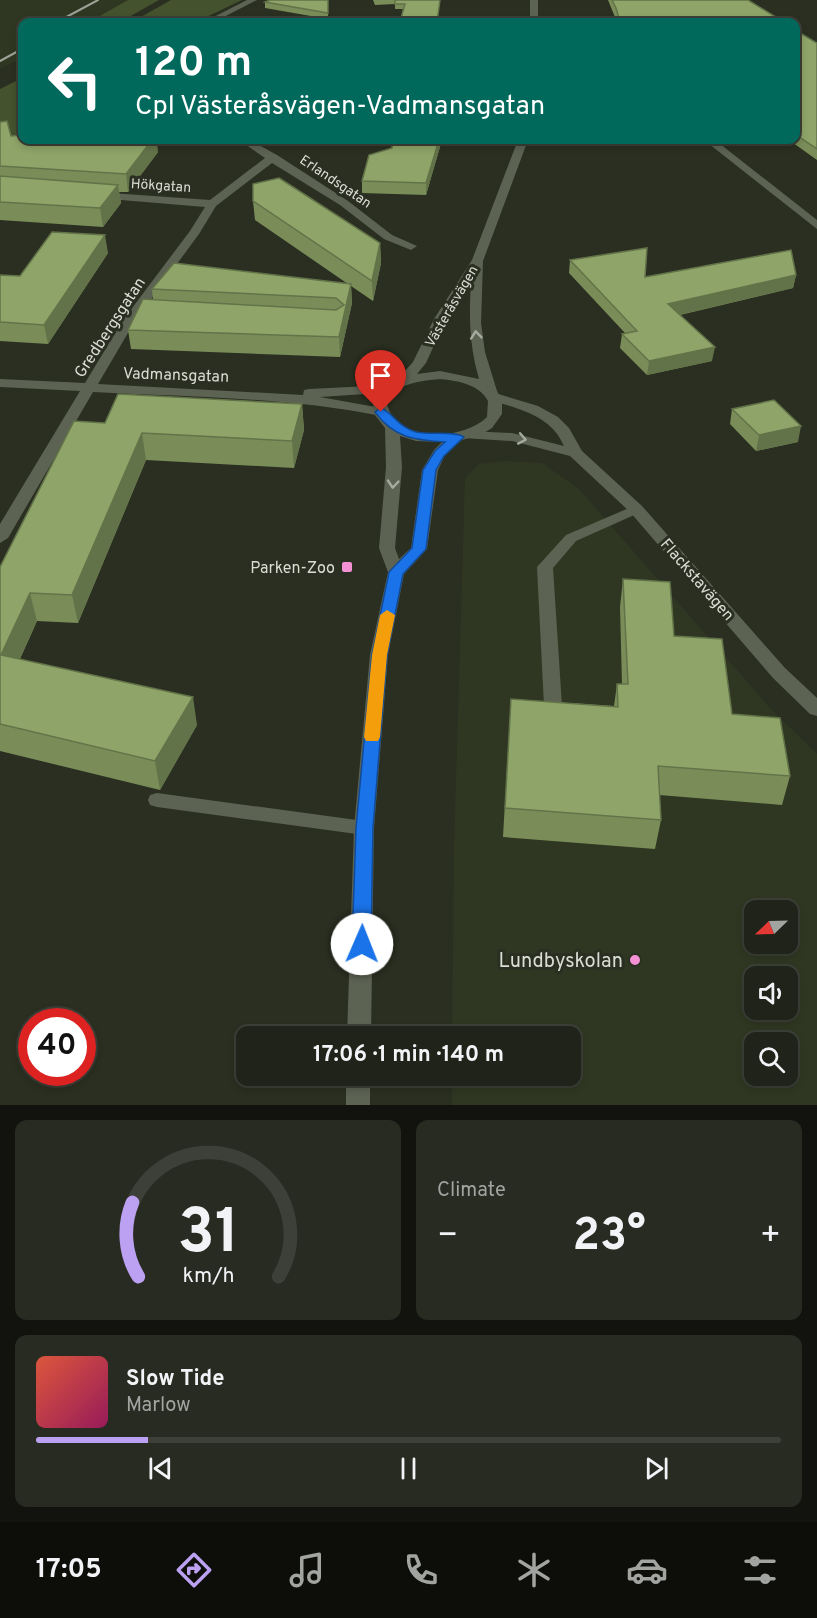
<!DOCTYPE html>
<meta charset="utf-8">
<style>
body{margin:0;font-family:Overpass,sans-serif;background:#282b22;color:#f1f3f6;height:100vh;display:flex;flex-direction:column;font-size:22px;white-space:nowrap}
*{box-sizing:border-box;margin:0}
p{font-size:20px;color:#a2a4a2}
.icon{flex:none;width:33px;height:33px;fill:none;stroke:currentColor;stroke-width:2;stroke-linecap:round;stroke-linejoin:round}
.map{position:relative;height:1105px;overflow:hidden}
.details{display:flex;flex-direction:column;gap:15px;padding:15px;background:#12130e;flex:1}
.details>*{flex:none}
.hud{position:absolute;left:18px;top:18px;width:782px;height:126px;border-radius:12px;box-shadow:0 3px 9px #0003,0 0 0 2px #3d4038;background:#00695c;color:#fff;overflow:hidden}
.needle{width:39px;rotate:247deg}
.controls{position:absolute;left:744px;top:900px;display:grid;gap:12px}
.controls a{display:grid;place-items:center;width:54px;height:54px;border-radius:12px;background:#202319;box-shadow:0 3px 9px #0003,0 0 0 2px #3d4038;font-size:30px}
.speed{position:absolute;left:18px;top:1008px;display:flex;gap:12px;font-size:30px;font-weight:700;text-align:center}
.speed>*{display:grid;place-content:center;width:78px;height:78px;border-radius:50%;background:#202319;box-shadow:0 3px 9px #0003,0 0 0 2px #3d4038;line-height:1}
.speed .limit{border:9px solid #d22;background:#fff;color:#111}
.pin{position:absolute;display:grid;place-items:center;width:51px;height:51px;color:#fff;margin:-62px -26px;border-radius:50% 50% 50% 0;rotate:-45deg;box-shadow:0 0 6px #0007}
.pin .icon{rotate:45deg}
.me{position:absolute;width:66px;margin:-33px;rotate:1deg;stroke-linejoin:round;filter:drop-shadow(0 0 4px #0008)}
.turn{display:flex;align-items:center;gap:21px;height:126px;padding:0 18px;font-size:27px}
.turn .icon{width:78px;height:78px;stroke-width:2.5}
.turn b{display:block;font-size:42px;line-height:51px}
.big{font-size:45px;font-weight:700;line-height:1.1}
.details .widget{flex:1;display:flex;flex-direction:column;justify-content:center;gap:9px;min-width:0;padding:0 21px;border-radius:12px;background:#282b22}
.details .dial{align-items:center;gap:0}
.dial svg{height:156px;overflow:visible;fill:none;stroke:#3d4038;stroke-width:7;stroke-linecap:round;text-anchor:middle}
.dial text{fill:#f1f3f6;stroke:none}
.song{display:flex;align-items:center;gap:18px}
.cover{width:72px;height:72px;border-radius:9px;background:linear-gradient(135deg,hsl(10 70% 55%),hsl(330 70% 35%))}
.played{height:6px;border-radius:3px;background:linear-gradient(90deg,#bca0f2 15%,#3d4038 15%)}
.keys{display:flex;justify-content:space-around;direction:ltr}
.heat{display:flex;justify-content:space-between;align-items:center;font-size:33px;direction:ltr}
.details .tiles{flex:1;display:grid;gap:15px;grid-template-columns:1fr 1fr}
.widget:last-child{grid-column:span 2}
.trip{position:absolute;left:236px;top:1026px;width:345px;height:60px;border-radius:12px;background:#202319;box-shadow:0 3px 9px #0003,0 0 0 2px #3d4038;font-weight:700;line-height:60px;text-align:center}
.tab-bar{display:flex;height:96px;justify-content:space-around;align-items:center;background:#0d0e0a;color:#a2a4a2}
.tab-bar .icon{width:42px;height:42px}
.tab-bar .on{color:#bca0f2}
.tab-bar b{font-size:27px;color:#f1f3f6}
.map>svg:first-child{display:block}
.built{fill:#2f3722;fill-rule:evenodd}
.green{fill:#44522d}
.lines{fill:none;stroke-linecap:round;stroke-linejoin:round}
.service{fill:#5d6353;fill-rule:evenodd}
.minor{fill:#5d6353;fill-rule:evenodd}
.tertiary{fill:#5d6353;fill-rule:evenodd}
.rail{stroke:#9da297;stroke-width:2}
.wall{fill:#7a8d59}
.shaded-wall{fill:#637349}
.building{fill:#8ea468;stroke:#637349;stroke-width:1.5}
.oneway{stroke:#a7aca0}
.route{fill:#1a73e8;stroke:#114b97;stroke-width:1.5}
.slow{fill:#f59e0b}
.poi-dot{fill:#f491d4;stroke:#2a2f21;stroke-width:2}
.labels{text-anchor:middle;stroke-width:6;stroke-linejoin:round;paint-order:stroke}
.far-street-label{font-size:14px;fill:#d9ddd4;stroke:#2a2f21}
.street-label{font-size:16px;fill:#d9ddd4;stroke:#2a2f21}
.poi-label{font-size:16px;fill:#d9ddd4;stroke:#2a2f21;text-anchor:end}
.near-poi-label{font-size:20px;fill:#d9ddd4;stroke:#2a2f21;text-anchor:end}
</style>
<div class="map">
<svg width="817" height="1105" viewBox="0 0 817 1105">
<rect width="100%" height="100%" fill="#2a2f21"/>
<!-- built -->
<path class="built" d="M0,0H128L89,22H22V58L0,69Z
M504,461L542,463L579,489L770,708L817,754V1105H452V1076H570V1036H452L454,849L465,478L479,464ZM754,910H788V944H754ZM754,976H788V1010H754ZM754,1042H788V1076H754Z"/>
<!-- green -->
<path class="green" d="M128,0H159L120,22H89Z
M171,0H242L196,22H132Z
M22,78V137H0V89Z"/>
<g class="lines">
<!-- service -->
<path class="service" d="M636,505L641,506L643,509L641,512L576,541L553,568L562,706L559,710L553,712L547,710L544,706L537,567L566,535Z
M157,793L364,821L371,823L373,828L371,833L364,835L157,807L150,805L148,800L150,795Z"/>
<!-- minor -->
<path class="minor" d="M247,0H257L214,22H204Z
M239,140H250L277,155L348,201L392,235L417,246L411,250L384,239L340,205L272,163L216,206L199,234L135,321L98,384L303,395L304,390L309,389L390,385L395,386L397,389L395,392L320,397L381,408L388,412L381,416C287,397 190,397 93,392L8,538L0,543V524L80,391L0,387V379L85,383L123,320L190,231L205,207L97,198L91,195L97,192L210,200L265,158Z
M704,140H715L817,220V229Z
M495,393L538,406L558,417L569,428L582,451L642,506L785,668L817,698V716L810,714L773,678L630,512L570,456L512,441L463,438L461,435L463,432L468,431L512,433L564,446C551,415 519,409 490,400L488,397Z"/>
<!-- tertiary -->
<path class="tertiary" d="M530,0H538V22H530Z
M518,140H528L483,261L481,323L485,352L497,391L502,401V414L492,428L482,434L462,440L445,455L438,470L427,549L404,574L388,655L374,828L371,1036H347L354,828L370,655L388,572L379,548L386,467L385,428L375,415L373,404L377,393L384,386L397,380L413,362L434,319L472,260ZM471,281C469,317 469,344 479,379L440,371L417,374L426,363L446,319ZM440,379C458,381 479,384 488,401L487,417C463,441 396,443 387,404C393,383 421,381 440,379ZM400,436L416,441L442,442L434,450L422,470L411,548L399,559L395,548L402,467Z
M346,1076H370V1105H346Z"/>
<!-- rail -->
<path class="rail" d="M57,22L98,0
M0,61L22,49"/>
</g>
<!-- wall -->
<path class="wall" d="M328,0V19L265,8V2Z
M373,0H440L437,22H400L403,9H395V4L375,5Z
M608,0H748L784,22H617Z
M795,30L817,43V160L789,140H795Z
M0,122L11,136L22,140L158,152L128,192H119L121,203L103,227L0,220Z
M442,140L426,195L362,193V181Z
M253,201L380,243L381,263L373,301L351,286L352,303L340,357L131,349L128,330L153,300L152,289L348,284L255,220Z
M108,253L48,344L0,341V275L20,276Z
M570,260L645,277L796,275L793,288L680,315L712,361L647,375L620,348L622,334L625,333L569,273Z
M302,404L304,430L294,468L146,460L78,623L37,621L20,659L197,725L160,790L0,751V567L105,423Z
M732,409L798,442L756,451L730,424Z
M623,579L674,636L732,714L790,776L782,805L659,795L661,820L655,849L503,837L511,699L614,706L617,684H622L620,607Z"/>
<!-- shaded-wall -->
<path class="shaded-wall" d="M152,140H157L158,152L128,192L126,174Z
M439,140H442L426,195V183Z
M118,185L121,203L103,227L100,208Z
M105,235L108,253L48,344L44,325Z
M380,243L381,263L373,301L372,281Z
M796,275L793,288L666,318L668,304Z
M351,284L352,303L340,357L339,337Z
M715,347L712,361L647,375L649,361Z
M302,404L304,430L294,468L292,441Z
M801,426L798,442L756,451L759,435Z
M142,433L146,460L78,623L72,595Z
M30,593L37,621L9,683L1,655Z
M193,697L197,725L160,790L155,761Z"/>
<!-- building -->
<path class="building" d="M270,0H328V13L265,2Z
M395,0H440L437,22H400L405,4H395Z
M612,0H748L784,22H620L616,8Z
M795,30L817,43V149L795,134Z
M7,121L11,136L22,135V140H152L126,174L0,166V122Z
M393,140H439L426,183L362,181L369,155L392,148Z
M0,176L118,185L100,208L0,202Z
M279,178L380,243L372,281L253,201V184Z
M52,232L105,235L44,325L0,322V275L20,276Z
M647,248L645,277L791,250L796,275L668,304L715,347L649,361L622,334L637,331L570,260Z
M174,263L351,284L339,337L128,330L143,299L336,310L344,305L336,298L152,289Z
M118,394L302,404L292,441L142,433L72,595L30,593L1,655L193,697L155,761L0,724V567L74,421L105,423Z
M774,400L801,426L759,435L732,409Z
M623,579L670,582L674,636L722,639L732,714L780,718L790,776L658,766L661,820L505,808L511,699L618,707L617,684H628Z"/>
<!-- one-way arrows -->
<defs><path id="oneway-chevron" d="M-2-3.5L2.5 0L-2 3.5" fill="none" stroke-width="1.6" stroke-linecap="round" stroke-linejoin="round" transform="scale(1.5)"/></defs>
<g class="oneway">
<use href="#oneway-chevron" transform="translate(476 335) rotate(-96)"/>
<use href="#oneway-chevron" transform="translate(522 439) rotate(11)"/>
<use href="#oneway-chevron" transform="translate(393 484) rotate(95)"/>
</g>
<!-- route -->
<path class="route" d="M381,408C392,412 398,427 416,432C429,435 456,431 464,437L444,456L436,470L426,549L403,574L387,655L373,828L371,944L368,949L362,952L355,949L352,944L356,828L372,655L389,572L412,548L423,470L435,451L445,442C414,440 394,438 375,412Z"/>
<!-- slow -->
<path class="slow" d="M387,610L395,615L387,655L380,737L378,741H366L364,737L372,655L380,615Z"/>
<!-- markers -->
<g class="poi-dot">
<rect x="341" y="561" width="12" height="12" rx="3"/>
<circle cx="635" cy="960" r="6"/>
</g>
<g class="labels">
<!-- far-street labels -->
<g class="far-street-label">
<text transform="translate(336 181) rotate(34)" y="5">Erlandsgatan</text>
<text transform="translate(161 185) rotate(4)" y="5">Hökgatan</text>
<text transform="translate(451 306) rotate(-60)" y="5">Västeråsvägen</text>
</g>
<!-- street labels -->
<g class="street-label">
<text transform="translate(109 327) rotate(-57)" y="6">Gredbergsgatan</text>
<text transform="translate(176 374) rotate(2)" y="6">Vadmansgatan</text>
<text transform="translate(698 579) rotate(49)" y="6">Flackstavägen</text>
</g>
<!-- poi labels -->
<g class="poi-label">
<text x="335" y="573">Parken-Zoo</text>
</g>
<!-- near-poi labels -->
<g class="near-poi-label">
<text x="623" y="967">Lundbyskolan</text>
</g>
</g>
</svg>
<div class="controls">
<a><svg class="needle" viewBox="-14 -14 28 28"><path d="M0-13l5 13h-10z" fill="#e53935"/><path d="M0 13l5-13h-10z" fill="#a2a4a2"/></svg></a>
<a><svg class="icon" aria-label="sound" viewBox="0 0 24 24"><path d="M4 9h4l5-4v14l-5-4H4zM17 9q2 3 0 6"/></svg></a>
<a><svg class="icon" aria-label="search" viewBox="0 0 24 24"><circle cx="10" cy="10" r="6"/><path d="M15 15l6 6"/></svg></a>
</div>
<div class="speed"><div class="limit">40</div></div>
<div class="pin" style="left:381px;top:412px;background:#d93025"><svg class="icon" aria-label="arrive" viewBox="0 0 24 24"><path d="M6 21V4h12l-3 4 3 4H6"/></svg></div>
<svg class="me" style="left:362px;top:944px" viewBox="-20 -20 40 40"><circle r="19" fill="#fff"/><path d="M0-13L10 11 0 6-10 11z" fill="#1a73e8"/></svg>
<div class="trip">17:06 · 1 min · 140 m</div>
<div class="hud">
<div class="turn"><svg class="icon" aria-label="left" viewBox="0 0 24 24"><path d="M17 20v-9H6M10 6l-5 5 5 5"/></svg><div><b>120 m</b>Cpl Västeråsvägen-Vadmansgatan</div></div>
</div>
</div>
<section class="details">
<div class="tiles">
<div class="widget dial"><svg viewBox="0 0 100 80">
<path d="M14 69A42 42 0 1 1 86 69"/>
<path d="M14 69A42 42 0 0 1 11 31" stroke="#bca0f2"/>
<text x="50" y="56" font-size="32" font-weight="700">31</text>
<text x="50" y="72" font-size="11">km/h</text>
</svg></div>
<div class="widget"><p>Climate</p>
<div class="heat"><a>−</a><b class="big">23°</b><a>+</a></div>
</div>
<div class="widget">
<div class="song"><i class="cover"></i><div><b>Slow Tide</b><p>Marlow</p></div></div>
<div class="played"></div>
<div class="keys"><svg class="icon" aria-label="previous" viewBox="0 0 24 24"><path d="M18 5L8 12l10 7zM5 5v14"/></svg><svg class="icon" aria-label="pause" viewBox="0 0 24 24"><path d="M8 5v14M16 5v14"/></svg><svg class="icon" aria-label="next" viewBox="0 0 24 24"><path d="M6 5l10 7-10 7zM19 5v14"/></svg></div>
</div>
</div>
</section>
<nav class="tab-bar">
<b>17:05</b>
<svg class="icon on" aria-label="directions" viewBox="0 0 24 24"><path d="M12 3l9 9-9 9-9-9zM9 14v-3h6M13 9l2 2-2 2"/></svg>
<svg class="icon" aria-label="music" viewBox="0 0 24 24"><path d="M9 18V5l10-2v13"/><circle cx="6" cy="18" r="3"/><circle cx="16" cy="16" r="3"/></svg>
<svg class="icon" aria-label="phone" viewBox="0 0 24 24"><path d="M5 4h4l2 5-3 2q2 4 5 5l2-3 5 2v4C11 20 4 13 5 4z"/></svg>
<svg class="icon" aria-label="climate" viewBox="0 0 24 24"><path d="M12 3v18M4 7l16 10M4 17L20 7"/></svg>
<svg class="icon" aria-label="car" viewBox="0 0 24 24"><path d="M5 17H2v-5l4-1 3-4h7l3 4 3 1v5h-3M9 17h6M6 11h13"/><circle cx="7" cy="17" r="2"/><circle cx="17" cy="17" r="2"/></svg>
<svg class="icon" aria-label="filters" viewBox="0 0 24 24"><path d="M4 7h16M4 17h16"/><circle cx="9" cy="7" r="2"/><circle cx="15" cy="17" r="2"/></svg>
</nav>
